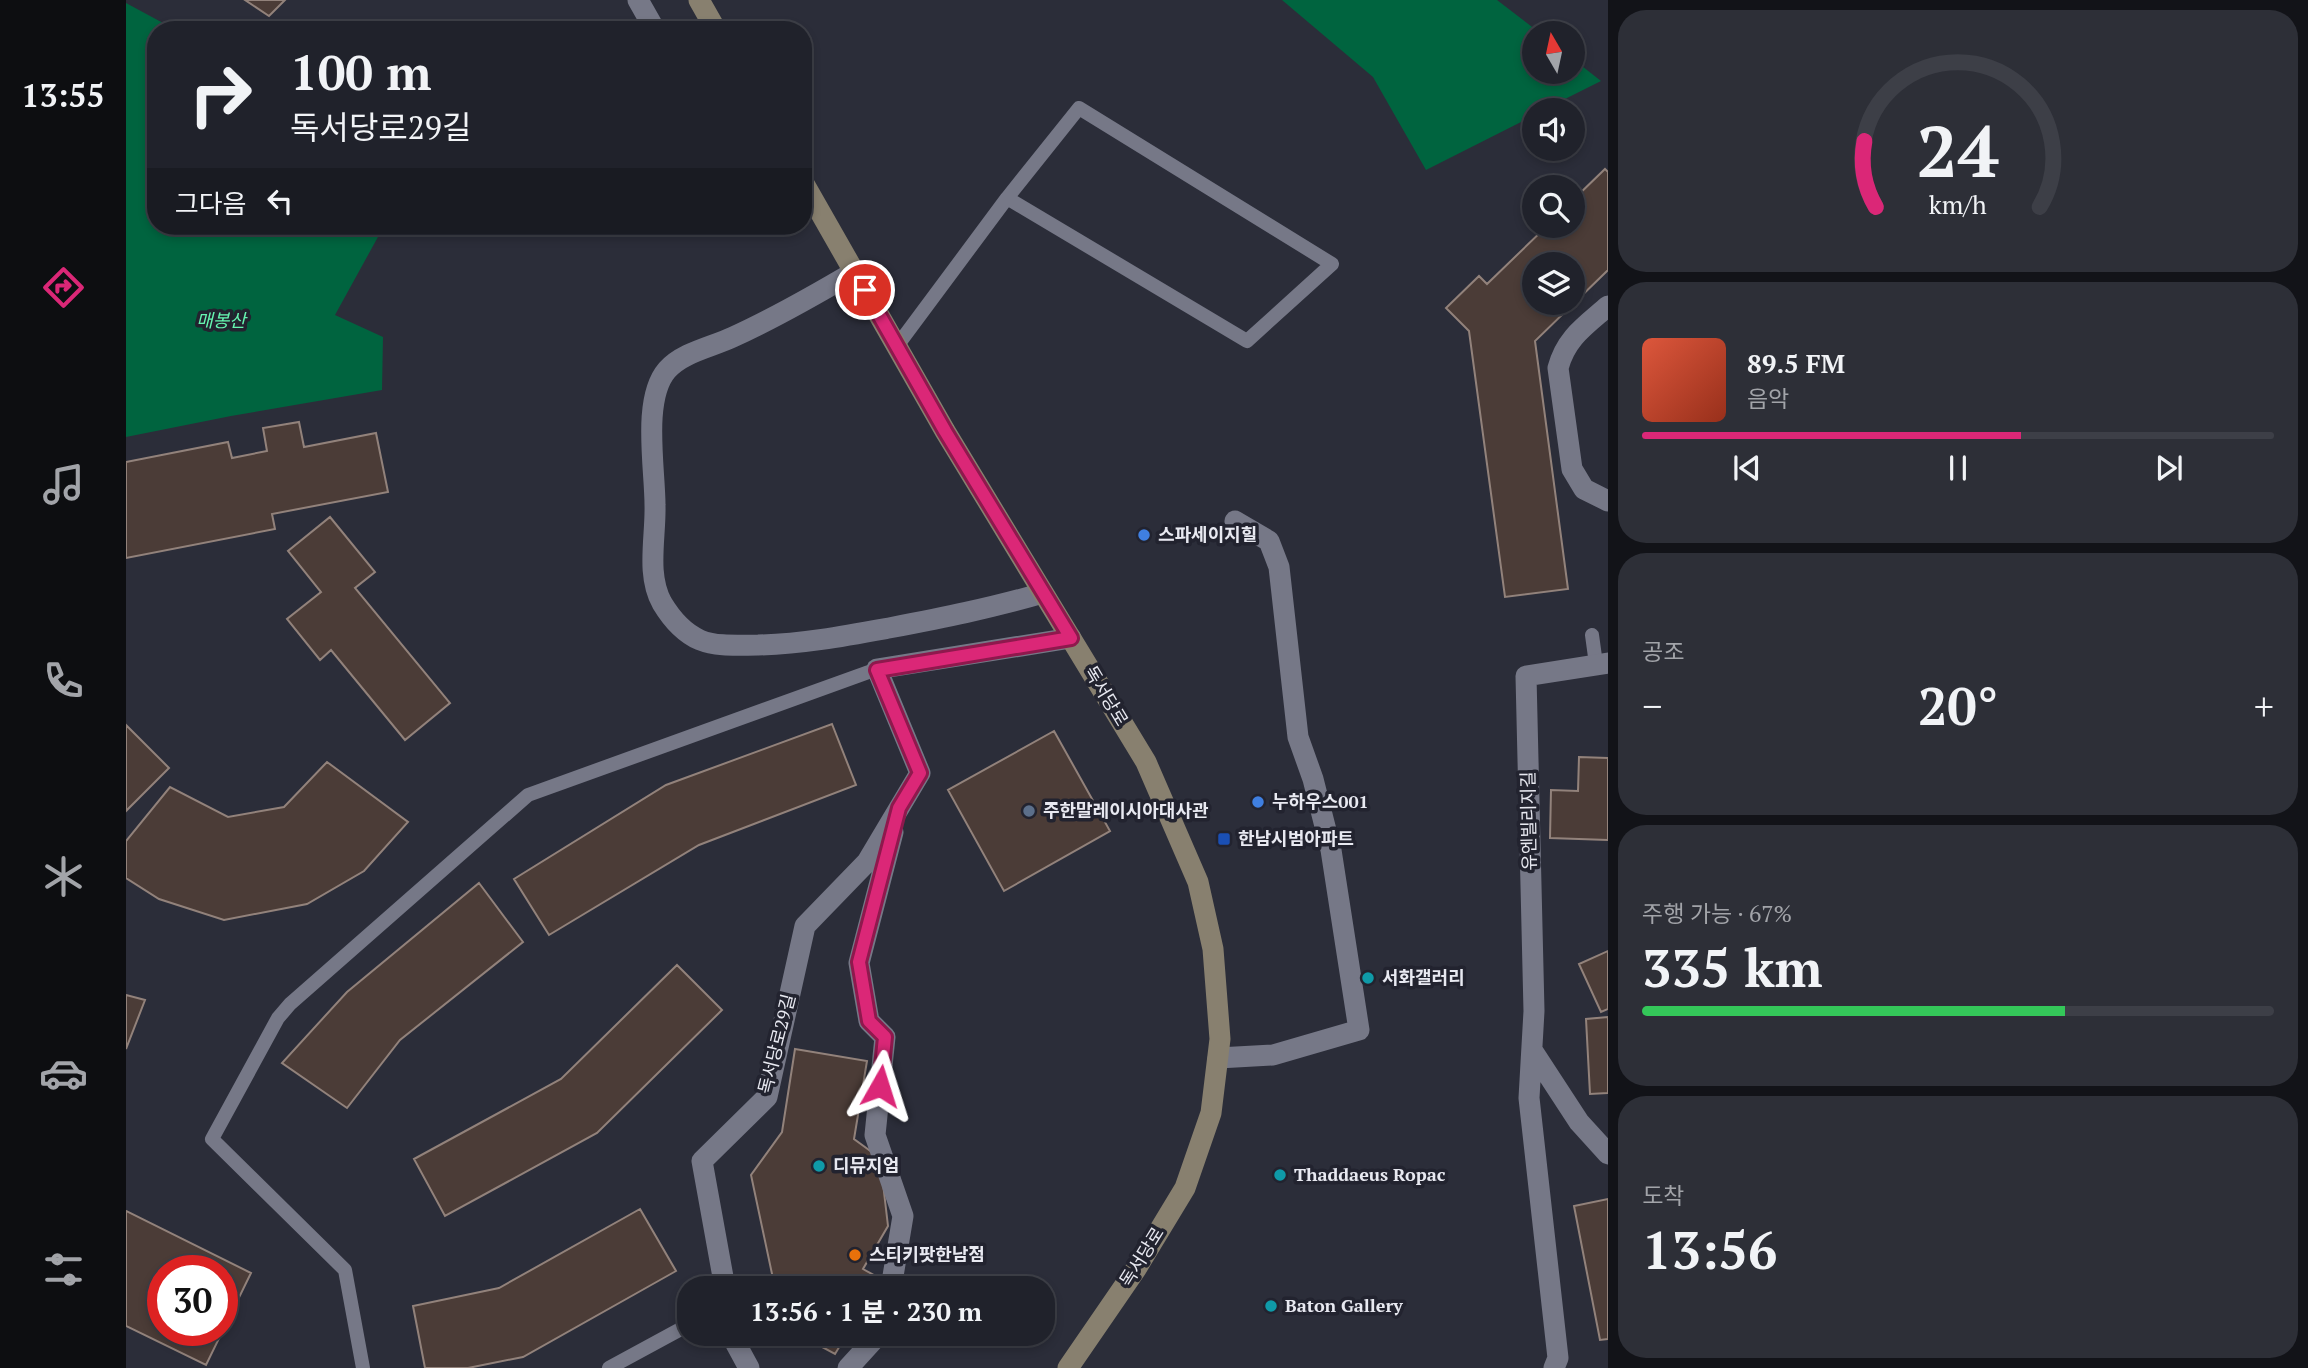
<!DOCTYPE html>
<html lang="ko">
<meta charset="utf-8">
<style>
body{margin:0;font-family:"PT Serif","Noto Sans KR",serif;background:#2d2f37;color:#f1f3f6;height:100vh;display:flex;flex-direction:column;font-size:26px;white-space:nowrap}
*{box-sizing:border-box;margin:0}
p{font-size:23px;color:#a2a4a9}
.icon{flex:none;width:38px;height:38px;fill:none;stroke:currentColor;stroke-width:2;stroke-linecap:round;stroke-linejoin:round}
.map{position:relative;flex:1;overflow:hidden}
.panel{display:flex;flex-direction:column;gap:10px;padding:10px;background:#121318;width:700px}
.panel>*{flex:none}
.guide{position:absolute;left:21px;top:21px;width:665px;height:214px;border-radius:28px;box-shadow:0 4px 10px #0003,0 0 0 2px #3d3f47;background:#20222b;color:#f1f3f6;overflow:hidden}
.needle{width:46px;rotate:351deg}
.buttons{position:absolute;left:1396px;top:21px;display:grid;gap:14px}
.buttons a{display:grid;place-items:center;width:63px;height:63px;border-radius:50%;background:#20222b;box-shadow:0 4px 10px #0003,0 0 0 2px #3d3f47;font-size:35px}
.speed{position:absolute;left:21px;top:1255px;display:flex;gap:14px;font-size:35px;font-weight:700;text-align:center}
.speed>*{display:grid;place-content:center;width:91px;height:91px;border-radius:50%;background:#20222b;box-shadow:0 4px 10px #0003,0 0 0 2px #3d3f47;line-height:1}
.speed .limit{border:10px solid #d22;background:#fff;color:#111}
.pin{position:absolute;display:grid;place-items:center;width:60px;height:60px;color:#fff;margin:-30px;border:4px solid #fff;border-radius:50%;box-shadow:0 2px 7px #0007}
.me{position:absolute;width:77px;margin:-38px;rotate:6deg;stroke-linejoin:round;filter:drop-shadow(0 0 5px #0008)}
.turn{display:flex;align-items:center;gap:24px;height:147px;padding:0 28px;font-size:32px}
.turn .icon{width:91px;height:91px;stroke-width:2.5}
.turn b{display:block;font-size:49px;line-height:60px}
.then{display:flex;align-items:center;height:66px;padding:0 28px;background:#0003;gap:14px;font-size:26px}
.big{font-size:52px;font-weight:700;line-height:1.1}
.panel .widget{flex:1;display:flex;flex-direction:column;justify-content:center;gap:10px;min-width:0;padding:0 24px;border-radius:28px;background:#2d2f37}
.panel .dial{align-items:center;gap:0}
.dial svg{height:182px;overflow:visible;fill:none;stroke:#3d3f47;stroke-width:7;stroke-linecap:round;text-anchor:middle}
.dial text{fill:#f1f3f6;stroke:none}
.song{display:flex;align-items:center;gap:21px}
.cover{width:84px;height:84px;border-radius:10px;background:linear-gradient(135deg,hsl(10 70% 55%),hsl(10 70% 35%))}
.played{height:7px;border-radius:4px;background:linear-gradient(90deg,#db2777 60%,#3d3f47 60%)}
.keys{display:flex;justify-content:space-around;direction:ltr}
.heat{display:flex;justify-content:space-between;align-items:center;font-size:38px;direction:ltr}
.charge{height:10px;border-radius:5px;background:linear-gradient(90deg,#34c759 67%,#3d3f47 0)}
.trip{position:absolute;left:551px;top:1276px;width:378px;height:70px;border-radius:28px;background:#20222b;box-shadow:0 4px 10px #0003,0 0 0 2px #3d3f47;font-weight:700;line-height:70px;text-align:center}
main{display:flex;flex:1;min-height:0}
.tab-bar{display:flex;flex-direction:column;width:126px;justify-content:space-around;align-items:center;background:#0d0e11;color:#a2a4a9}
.tab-bar .icon{width:49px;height:49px}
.tab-bar .on{color:#db2777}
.tab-bar b{font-size:32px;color:#f1f3f6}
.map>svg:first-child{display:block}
.green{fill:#00643f}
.building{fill:#4b3c37;stroke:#92827b;stroke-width:2;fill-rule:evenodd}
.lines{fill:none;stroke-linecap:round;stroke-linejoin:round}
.service{stroke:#767887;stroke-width:14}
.minor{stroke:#767887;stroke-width:21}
.secondary{stroke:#88806f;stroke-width:21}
.route-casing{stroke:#8e194d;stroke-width:18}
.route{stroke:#db2777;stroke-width:12}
.shop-dot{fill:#3f7fe0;stroke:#22232f;stroke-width:2.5}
.service-dot{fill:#5c6f8a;stroke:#22232f;stroke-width:2.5}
.transit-dot{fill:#1a4fb4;stroke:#22232f;stroke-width:2.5}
.culture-dot{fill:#0f9aa8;stroke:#22232f;stroke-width:2.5}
.food-dot{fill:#e8710a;stroke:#22232f;stroke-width:2.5}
.labels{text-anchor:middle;stroke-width:7;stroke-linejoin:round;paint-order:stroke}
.park-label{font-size:18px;font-style:italic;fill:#66f6b1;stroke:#22232f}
.poi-label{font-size:18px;font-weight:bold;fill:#e8e9f1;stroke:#22232f;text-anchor:start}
.street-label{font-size:18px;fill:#e8e9f1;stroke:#22232f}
</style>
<main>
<nav class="tab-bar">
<b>13:55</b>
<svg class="icon on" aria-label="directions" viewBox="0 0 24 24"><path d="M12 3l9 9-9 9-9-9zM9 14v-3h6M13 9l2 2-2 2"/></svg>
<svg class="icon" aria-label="music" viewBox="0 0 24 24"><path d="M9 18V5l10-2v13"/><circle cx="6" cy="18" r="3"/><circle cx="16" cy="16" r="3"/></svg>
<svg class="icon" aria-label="phone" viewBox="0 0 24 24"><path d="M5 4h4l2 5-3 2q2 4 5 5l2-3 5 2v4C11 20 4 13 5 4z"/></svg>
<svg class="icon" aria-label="climate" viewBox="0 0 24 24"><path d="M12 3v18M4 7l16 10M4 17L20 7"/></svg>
<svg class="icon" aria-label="car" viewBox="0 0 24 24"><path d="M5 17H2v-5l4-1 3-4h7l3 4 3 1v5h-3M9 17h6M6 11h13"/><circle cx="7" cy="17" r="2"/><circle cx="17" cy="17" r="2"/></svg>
<svg class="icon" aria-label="filters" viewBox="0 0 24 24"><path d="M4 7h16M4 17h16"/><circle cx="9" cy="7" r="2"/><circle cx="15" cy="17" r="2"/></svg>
</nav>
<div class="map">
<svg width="1482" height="1368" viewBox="0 0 1482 1368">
<rect width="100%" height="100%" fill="#2b2d39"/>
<!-- green -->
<path class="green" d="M1156,0H1371L1414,33H1409V72H1447V59L1475,81L1417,110H1409V115L1300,170L1247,77Z
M0,3L50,30H30V226H258L209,315L257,337L256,390L105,416L0,437Z"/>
<!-- building -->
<path class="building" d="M119,0H159L143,16Z
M1479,169L1482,172V270L1409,341L1442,589L1379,597L1343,331L1320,308L1353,276L1361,284L1421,226H1447V200ZM1409,264H1447V303H1409Z
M173,422L178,447L250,433L262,492L146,514L149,529L0,558V462L102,442L106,458L141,451L137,428Z
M204,517L249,572L229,588L324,703L279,740L205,650L194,660L161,619L195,592L162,551Z
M706,724L730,785L573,845L423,935L388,879L540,785Z
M0,725L43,768L0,811Z
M928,731L984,831L878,891L822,790Z
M1453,757L1482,758V840L1424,838L1425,790L1452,791Z
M201,762L282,822L238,871L181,904L98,920L33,899L0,878V841L44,787L102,817L158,807Z
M353,883L397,942L274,1040L221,1108L156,1063L221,992Z
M1482,951V1009L1475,1012L1453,964Z
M551,965L596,1010L471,1133L319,1216L288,1159L435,1079Z
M0,995L19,1000L0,1049Z
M1482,1017V1093L1464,1094L1460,1019Z
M669,1049L741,1061L728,1139L754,1158L762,1226L737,1269L753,1278L748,1288H649L625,1175L656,1132Z
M1482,1199V1339L1474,1340L1448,1206Z
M514,1209L550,1271L397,1357L342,1368H299L287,1306L373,1288Z
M0,1211L125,1273L80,1365L0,1326ZM37,1270H96V1330H37Z
M672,1334H721L709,1354Z"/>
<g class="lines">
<!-- service -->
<path class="service" d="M953,108L1206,264L1121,341L881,198Z
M771,346L881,198
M1466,635L1470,664
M237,1368L219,1270L86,1139L152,1018L164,1004L402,795L751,669
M483,1368L564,1324"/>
<!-- minor -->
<path class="minor" d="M512,0L529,30
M728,272C689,295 649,318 607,337C586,347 557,352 541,370C516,399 529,468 529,505C530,537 520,574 536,603C545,618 558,633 574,640C591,647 613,645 632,645C676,644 719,636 763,628C815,618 866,608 917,593
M1482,306C1459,326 1440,338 1432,368L1446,469L1458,489L1482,501
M1406,1050L1453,1122L1482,1154
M1092,1058L1147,1055L1233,1030L1205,850L1187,779L1172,737L1153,567L1143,541L1109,521
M599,1288L576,1161L641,1097L679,926L741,862L794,773L751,669L945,638
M765,1288L777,1216L749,1135L759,1037L743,1021L733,963L767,832
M608,1334L610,1344L623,1368
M722,1368L753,1334
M1428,1368L1432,1358L1403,1098L1408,1011L1400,676L1482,663"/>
<!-- secondary -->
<path class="secondary" d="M573,0L590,30
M677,182L819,431L1020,762L1072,882L1087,949L1094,1039L1085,1113L1059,1188L1010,1269L942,1368"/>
</g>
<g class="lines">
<!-- route casing -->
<g class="route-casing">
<path id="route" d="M739,290L819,431L945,638L751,670L794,773L773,808L733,962L743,1021L759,1037L754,1086"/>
</g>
<!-- route -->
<use href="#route" class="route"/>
</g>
<!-- markers -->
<g class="shop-dot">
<circle cx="1018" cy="535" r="7"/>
<circle cx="1132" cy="802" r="7"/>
</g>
<circle class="service-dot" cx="903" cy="811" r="7"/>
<rect class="transit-dot" x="1091" y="832" width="14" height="14" rx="3.5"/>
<g class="culture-dot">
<circle cx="1242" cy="978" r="7"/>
<circle cx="693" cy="1166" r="7"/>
<circle cx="1154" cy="1175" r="7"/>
<circle cx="1145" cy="1306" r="7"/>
</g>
<circle class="food-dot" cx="729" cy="1255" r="7"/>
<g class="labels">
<!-- park labels -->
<g class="park-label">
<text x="95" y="327">매봉산</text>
</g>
<!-- poi labels -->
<g class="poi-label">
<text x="1032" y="541">스파세이지힐</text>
<text x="1146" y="808">누하우스001</text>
<text x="917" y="817">주한말레이시아대사관</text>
<text x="1112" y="845">한남시범아파트</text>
<text x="1256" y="984">서화갤러리</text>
<text x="707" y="1172">디뮤지엄</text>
<text x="1168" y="1181">Thaddaeus Ropac</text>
<text x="743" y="1261">스티키팟한남점</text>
<text x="1159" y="1312">Baton Gallery</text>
</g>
<!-- street labels -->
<g class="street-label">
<text transform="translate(980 696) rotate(59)" y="6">독서당로</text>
<text transform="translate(1403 821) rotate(-91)" y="6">유엔빌리지길</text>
<text transform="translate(651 1044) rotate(-76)" y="6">독서당로29길</text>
<text transform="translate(1016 1257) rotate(-58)" y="6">독서당로</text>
</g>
</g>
</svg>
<div class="buttons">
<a><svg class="needle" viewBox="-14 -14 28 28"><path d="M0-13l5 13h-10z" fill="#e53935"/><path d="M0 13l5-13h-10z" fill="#a2a4a9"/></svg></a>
<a><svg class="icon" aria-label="sound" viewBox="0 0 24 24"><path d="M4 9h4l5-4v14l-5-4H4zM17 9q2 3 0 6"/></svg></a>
<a><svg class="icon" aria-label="search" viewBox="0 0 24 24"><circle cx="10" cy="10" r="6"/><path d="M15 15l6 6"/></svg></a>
<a><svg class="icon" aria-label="layers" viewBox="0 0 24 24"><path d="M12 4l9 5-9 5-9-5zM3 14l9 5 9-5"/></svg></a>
</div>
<div class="speed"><div class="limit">30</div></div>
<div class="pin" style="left:739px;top:290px;background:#d93025"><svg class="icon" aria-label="arrive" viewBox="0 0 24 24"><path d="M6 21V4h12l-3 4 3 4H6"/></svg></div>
<svg class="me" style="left:754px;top:1086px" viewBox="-20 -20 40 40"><path d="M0-17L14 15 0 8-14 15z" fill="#db2777" stroke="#fff" stroke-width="4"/></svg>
<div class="trip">13:56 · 1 분 · 230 m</div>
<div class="guide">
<div class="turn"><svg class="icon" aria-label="right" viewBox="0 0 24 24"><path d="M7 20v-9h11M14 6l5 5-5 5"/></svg><div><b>100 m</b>독서당로29길</div></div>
<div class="then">그다음<svg class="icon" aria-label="left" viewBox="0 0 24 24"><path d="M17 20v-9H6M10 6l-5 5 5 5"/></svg></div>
</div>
</div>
<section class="panel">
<div class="widget dial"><svg viewBox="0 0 100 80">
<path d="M14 69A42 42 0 1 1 86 69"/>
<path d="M14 69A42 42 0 0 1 9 40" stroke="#db2777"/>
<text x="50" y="56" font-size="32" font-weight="700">24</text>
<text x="50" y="72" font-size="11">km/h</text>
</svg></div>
<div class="widget">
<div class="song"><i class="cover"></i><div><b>89.5 FM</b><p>음악</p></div></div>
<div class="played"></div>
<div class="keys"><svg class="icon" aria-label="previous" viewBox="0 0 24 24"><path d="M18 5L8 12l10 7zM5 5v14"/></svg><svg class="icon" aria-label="pause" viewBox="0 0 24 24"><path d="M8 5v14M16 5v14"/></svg><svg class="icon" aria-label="next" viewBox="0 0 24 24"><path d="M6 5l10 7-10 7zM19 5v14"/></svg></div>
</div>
<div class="widget"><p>공조</p>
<div class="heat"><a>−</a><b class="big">20°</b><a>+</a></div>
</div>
<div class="widget"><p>주행 가능 · 67%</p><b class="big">335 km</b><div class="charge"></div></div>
<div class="widget"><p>도착</p><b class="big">13:56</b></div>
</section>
</main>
